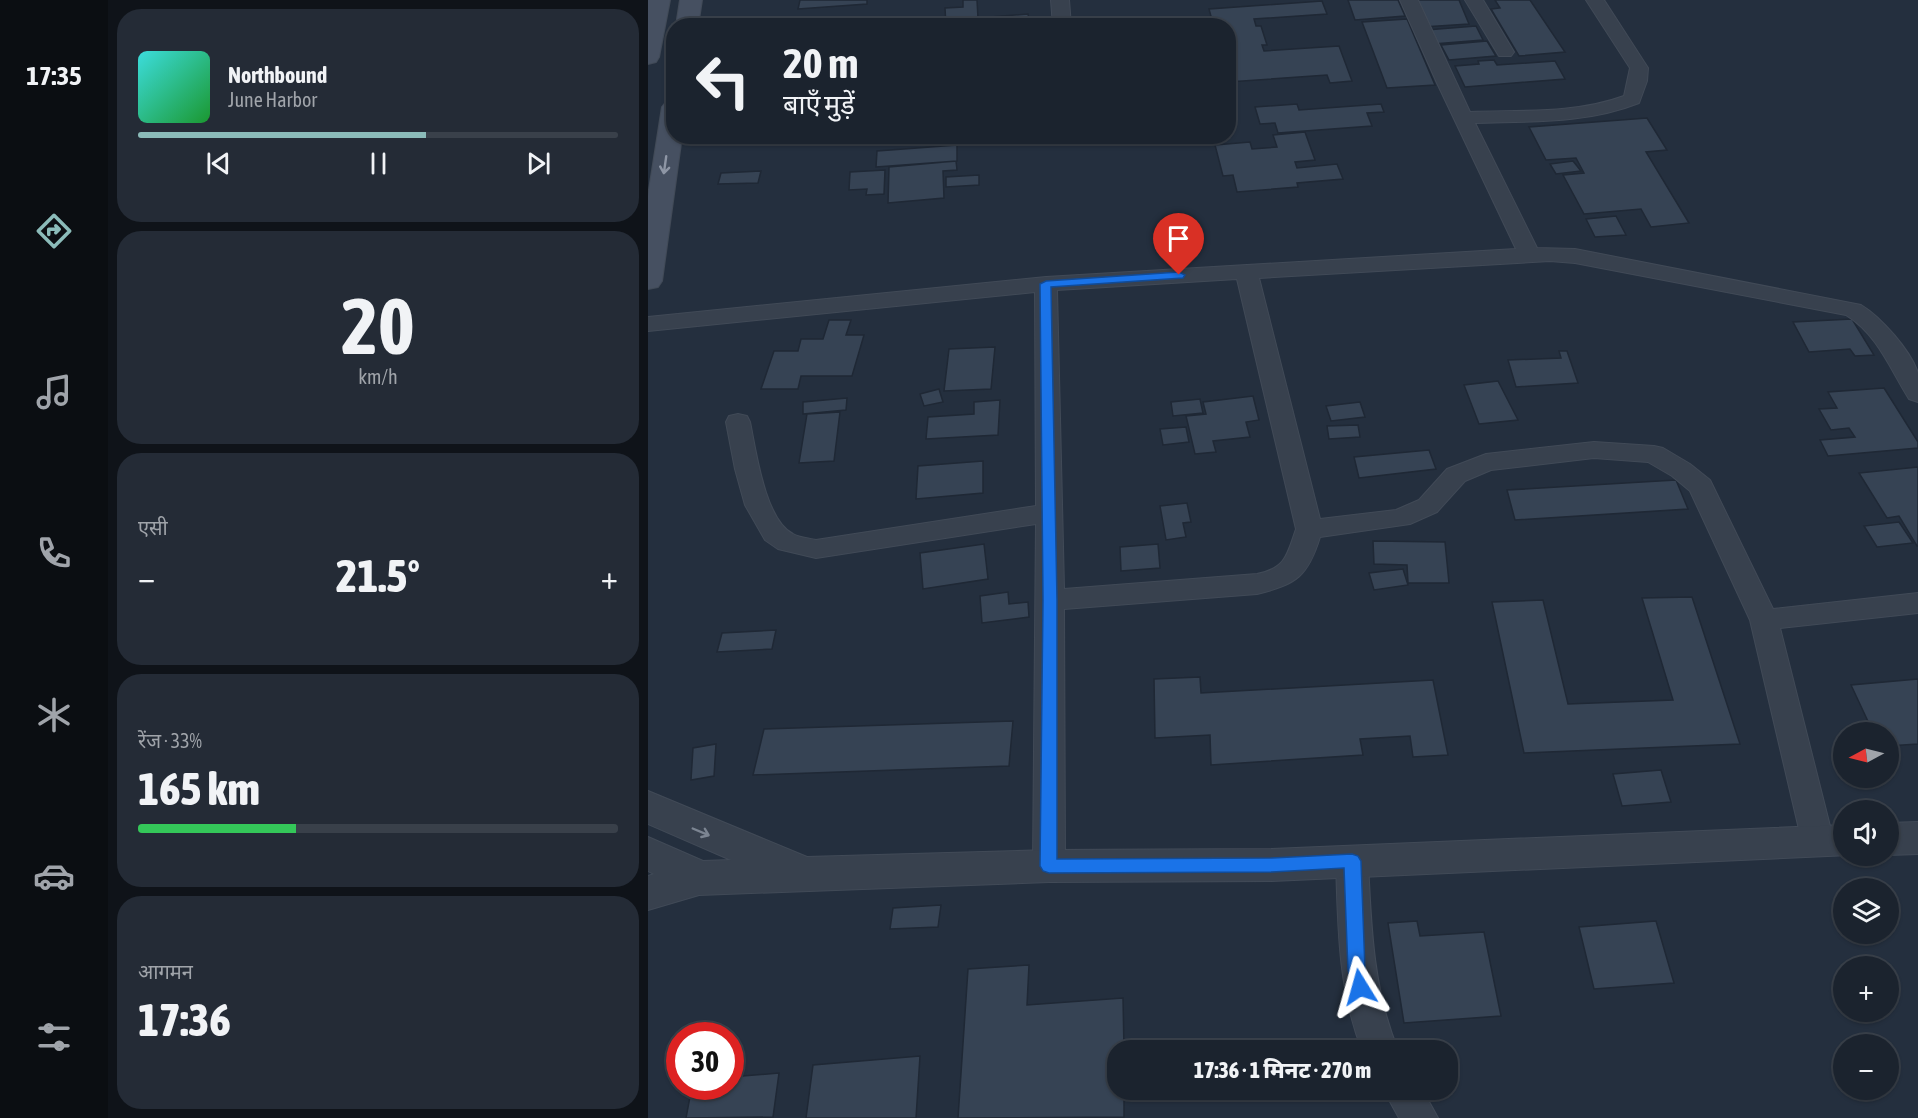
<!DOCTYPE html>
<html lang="hi">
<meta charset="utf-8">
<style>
body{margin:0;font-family:"Asap Condensed","Noto Sans Devanagari",sans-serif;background:#242b36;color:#f1f3f6;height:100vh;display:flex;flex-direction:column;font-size:22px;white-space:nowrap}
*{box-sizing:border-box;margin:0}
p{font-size:20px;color:#a0a4aa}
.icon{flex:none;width:33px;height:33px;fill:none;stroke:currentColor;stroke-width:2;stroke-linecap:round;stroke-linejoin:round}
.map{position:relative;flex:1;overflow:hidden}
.panel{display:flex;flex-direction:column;gap:9px;padding:9px;background:#0f1319;width:540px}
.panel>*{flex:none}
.hud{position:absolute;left:18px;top:18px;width:570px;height:126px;border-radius:24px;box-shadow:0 2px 4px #0004,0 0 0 2px #39404a;background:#1b232e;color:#f1f3f6;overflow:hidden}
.needle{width:39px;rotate:263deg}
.controls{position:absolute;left:1185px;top:722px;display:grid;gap:12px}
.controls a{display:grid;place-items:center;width:66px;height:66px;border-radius:50%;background:#1b232e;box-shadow:0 2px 4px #0004,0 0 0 2px #39404a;font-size:30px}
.speed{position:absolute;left:18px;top:1022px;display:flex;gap:12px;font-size:30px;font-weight:700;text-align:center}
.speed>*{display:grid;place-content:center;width:78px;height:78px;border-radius:50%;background:#1b232e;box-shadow:0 2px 4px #0004,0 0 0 2px #39404a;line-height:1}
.speed .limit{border:9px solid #d22;background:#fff;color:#111}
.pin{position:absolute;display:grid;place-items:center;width:51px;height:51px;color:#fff;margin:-62px -26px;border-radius:50% 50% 50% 0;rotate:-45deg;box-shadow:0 0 6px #0007}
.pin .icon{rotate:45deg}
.me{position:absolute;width:66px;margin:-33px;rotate:352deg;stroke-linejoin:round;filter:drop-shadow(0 0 4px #0008)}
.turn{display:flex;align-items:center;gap:21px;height:126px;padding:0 18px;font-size:27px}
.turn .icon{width:78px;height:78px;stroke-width:2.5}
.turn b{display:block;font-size:42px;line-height:51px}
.big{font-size:45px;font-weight:800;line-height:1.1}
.panel .widget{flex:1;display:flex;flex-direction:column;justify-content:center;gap:9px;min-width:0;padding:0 21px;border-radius:24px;background:#242b36}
.panel .dial{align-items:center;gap:0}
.dial b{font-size:78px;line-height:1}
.song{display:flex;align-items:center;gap:18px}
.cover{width:72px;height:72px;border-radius:9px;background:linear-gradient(135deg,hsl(180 70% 55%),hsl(130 70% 35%))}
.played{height:6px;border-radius:3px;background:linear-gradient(90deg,#8bbbb9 60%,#39404a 60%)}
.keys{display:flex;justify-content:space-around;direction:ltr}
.heat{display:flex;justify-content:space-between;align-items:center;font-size:33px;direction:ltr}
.charge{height:9px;border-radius:4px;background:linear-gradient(90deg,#34c759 33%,#39404a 0)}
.trip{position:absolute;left:459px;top:1040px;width:351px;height:60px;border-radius:24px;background:#1b232e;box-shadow:0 2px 4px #0004,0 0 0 2px #39404a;font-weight:800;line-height:60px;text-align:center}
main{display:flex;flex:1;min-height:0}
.dock{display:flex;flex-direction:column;width:108px;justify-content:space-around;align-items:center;background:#0b0e12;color:#a0a4aa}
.dock .icon{width:42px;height:42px}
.dock .current{color:#8bbbb9}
.dock b{font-size:27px;color:#f1f3f6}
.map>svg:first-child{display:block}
.building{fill:#364354;stroke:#1f2835;stroke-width:1.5}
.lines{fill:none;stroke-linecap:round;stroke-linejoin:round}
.minor-casing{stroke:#414a57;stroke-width:2}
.tertiary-casing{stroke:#414a57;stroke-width:2}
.secondary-casing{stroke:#414a57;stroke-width:2}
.minor{fill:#38414e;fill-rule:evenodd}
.tertiary{fill:#38414e;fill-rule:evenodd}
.secondary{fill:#465061;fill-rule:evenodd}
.oneway{stroke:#8e96a5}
.oneway2{stroke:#7c8592}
.route{fill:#1a73e8;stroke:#114b97;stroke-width:1.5}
</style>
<main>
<nav class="dock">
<b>17:35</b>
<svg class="icon current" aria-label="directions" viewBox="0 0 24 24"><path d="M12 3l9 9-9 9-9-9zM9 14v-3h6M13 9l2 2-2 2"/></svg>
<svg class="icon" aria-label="music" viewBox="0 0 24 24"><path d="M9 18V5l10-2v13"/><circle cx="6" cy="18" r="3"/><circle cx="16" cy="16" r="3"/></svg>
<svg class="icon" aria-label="phone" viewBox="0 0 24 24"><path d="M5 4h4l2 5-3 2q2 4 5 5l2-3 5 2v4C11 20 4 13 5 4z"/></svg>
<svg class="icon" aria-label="climate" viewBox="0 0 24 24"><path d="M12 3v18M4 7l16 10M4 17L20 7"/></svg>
<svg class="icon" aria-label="car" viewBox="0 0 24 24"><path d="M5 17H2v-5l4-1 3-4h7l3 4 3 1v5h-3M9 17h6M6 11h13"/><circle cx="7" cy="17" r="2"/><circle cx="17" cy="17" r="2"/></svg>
<svg class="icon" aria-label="filters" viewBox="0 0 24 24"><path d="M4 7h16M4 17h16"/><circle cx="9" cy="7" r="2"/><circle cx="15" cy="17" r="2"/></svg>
</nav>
<section class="panel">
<div class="widget">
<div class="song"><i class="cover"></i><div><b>Northbound</b><p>June Harbor</p></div></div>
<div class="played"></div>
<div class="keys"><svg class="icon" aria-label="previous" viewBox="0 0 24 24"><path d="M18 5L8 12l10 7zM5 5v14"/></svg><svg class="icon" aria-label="pause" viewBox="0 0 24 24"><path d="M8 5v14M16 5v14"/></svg><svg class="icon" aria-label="next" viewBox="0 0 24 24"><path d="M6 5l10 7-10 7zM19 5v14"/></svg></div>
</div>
<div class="widget dial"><b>20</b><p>km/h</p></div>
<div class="widget"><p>एसी</p>
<div class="heat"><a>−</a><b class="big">21.5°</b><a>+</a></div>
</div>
<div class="widget"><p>रेंज · 33%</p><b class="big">165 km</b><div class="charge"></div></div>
<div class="widget"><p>आगमन</p><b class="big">17:36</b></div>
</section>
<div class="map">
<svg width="1270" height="1118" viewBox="0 0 1270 1118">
<rect width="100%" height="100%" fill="#242f3e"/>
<!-- building -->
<path class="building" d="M152,0H219V4L150,9Z
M315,0H329L330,18L380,14L382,26H298L297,8L315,7Z
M700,0H750L757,16L707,20Z
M764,0H811L821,24L775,27Z
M847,0H882L917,52L871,56L843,9L852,8Z
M674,1L679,14L606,19L608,26H613L619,45H614L616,51L691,46L704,81L682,83L679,75L580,82V26H491L564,20L561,9Z
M759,19L787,85L739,88L714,22Z
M828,26L835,40L785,44L778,30Z
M839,41L848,56L801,60L793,45Z
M846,60L849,65L907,61L917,79L817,87L807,66L831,64L830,61Z
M649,104L651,110L733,104L736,112L719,113L724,126L630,133L627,123L612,124L607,107Z
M999,118L1019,150L998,152L1041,223L1003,227L993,209L936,214L915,175L936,173L928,158L898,160L881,127Z
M657,132L667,160L647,162L649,168L689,164L695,179L649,183L650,187L589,192L585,175L575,176L567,145L602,142L604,149L629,147L625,135Z
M309,145V161L228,167L229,151Z
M308,161L309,170L295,171L296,198L240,203L241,167Z
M925,161L933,171L908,174L902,164Z
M237,170L236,194L218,195L219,189L201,190L202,172Z
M113,171L110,183L70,184L73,173Z
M331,175V185L298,187V177Z
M968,216L978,235L947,237L938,219Z
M1204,319L1226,355L1207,356L1202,349L1161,352L1145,322Z
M181,320H203L198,335H216L204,376H153L150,389H113L126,351H150L153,339H175Z
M347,347L343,389L296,391L301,349Z
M911,351H919L930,383L868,387L860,360L913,358Z
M850,381L870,420L831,424L816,385Z
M1236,388L1270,442V448L1180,456L1172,440L1207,437L1201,428L1183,430L1171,409L1189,408L1180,392Z
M291,389L295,402L276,406L272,394Z
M605,396L611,420L598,422L602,437L565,441L568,452L547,454L538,416L558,414L555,402Z
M199,398L198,410L155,414V402Z
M552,399L555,413L525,416L523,402Z
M352,400L350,435L278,439L280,417L326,414V402Z
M712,402L717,417L683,421L678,406Z
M192,412L186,461L151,463L159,414Z
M710,425L712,437L681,439L679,426Z
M538,427L541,442L515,445L512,429Z
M781,450L788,469L711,478L706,457Z
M335,461V493L268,499L270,466Z
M1270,467V546H1269L1251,516L1239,518L1211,473Z
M1028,480L1040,509L867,520L859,490Z
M539,503L543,522L535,523L538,537L518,540L512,506Z
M1251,522L1265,543L1229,547L1216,526Z
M725,541L797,542L801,583H760L759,565L726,564Z
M336,544L340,579L275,589L272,553Z
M510,544L512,568L473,571L472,547Z
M755,569L760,585L726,590L721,573Z
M360,592L361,604L380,602L381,617L334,623L332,596Z
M1044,597L1092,744L876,753L844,602L895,600L920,704L1025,700L994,598Z
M128,630L124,649L69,652L74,633Z
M552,677L553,693L785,680L800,755L765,757L762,736L712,739L715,755L563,765L562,735L507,738L506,679Z
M1270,679V744L1240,746V732H1225L1203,685Z
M365,721L361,766L105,775L116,729Z
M68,744L66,776L43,780L45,748Z
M1013,770L1023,802L974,806L965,774Z
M293,905L290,927L242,929L245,908Z
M769,921L772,936L836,932L853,1016L756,1023L740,923Z
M1008,921L1026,983L946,989L931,927Z
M381,965L379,1005L475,998L476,1050H470V1089H476V1117L310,1118L320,969Z
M272,1056L268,1118H158L165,1065Z
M131,1073L125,1117L38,1118L44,1086H82V1077Z"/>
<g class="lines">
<!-- minor casing -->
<g class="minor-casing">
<path id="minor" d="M403,0H421L423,26H405Z
M752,0H770L822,112C873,110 927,114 976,96L982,68L938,0H956L1000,68L999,81L991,103C938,124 883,121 827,123L889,248L927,249L1213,305C1233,317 1263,351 1270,373C1270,381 1270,393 1270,402L1261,399C1242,369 1230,335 1198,315L927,263L902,261L611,278L672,519L748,510L771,500L799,469L838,454L946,442L1006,446L1015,448L1042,464L1062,480L1125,609L1270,593V613L1132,628L1186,842L1181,851L1170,855L1159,851L1154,842L1102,620L1042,491L1024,476L1000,462L946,458L843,470L817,481L789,512L762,524L672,537C660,576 649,584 609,594L416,609L417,866L412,875L401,879L390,875L385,866L388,524L168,558L130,549L117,540L97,505L87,469L78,422L81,416L90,414L99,416L102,422C108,451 117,520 145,534C152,538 161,538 168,540L388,506L387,292L0,331V317L398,277L868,249L789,83ZM589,279L648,529C639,555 638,568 609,574L416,589L409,290Z
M817,0H835L866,52L863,56H851Z
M704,848L715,852L720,861C723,926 725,989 750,1050H714C690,989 690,926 688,861L693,852Z
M735,1089H774L790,1118H751Z"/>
</g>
<!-- tertiary casing -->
<g class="tertiary-casing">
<path id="tertiary" d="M0,791L159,857L401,850L624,849L1196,825V855H1202L624,881L401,882L51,895L0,910V876L6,874L0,871V837L55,861L83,860L0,824Z
M1270,822V854L1240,855V823Z"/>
</g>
<!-- secondary casing -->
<g class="secondary-casing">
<path id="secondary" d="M0,0H22L11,57L8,62L0,64Z
M32,0H54L50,26H28Z
M26,100V136H34L14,281L10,287L0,289V196L14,107L18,102Z"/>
</g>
<!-- minor -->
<use href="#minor" class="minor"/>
<!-- tertiary -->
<use href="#tertiary" class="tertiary"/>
<!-- secondary -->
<use href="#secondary" class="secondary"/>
</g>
<!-- one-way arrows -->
<defs><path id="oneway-shaft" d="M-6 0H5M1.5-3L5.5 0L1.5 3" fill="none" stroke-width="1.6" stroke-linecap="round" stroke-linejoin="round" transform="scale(1.5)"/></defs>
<use class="oneway" href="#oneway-shaft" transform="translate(17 165) rotate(98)"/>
<use class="oneway2" href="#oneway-shaft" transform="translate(53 832) rotate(23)"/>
<!-- route -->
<path class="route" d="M531,272L537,275L535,278L403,287L409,600V859L624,858L704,854L710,856L713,861L717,970L721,987L718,993L712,995L706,993L700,970L696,868L624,872L401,873L395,871L392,866L395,600L392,284L398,281Z"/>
</svg>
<div class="controls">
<a><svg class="needle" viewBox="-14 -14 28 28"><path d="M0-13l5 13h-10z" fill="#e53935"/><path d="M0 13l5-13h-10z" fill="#a0a4aa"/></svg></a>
<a><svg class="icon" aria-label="sound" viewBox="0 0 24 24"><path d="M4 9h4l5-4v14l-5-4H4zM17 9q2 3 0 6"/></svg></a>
<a><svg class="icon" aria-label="layers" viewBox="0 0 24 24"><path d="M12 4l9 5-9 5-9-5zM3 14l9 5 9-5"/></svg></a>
<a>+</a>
<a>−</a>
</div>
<div class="speed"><div class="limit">30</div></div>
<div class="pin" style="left:531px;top:275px;background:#d93025"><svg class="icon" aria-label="arrive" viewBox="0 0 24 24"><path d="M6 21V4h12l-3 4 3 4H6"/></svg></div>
<svg class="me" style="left:712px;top:987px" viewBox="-20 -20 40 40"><path d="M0-17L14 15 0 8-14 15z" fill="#1a73e8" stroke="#fff" stroke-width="4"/></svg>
<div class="trip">17:36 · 1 मिनट · 270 m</div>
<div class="hud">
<div class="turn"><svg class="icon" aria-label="left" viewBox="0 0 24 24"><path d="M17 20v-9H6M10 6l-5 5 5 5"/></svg><div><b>20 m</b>बाएँ मुड़ें</div></div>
</div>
</div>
</main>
